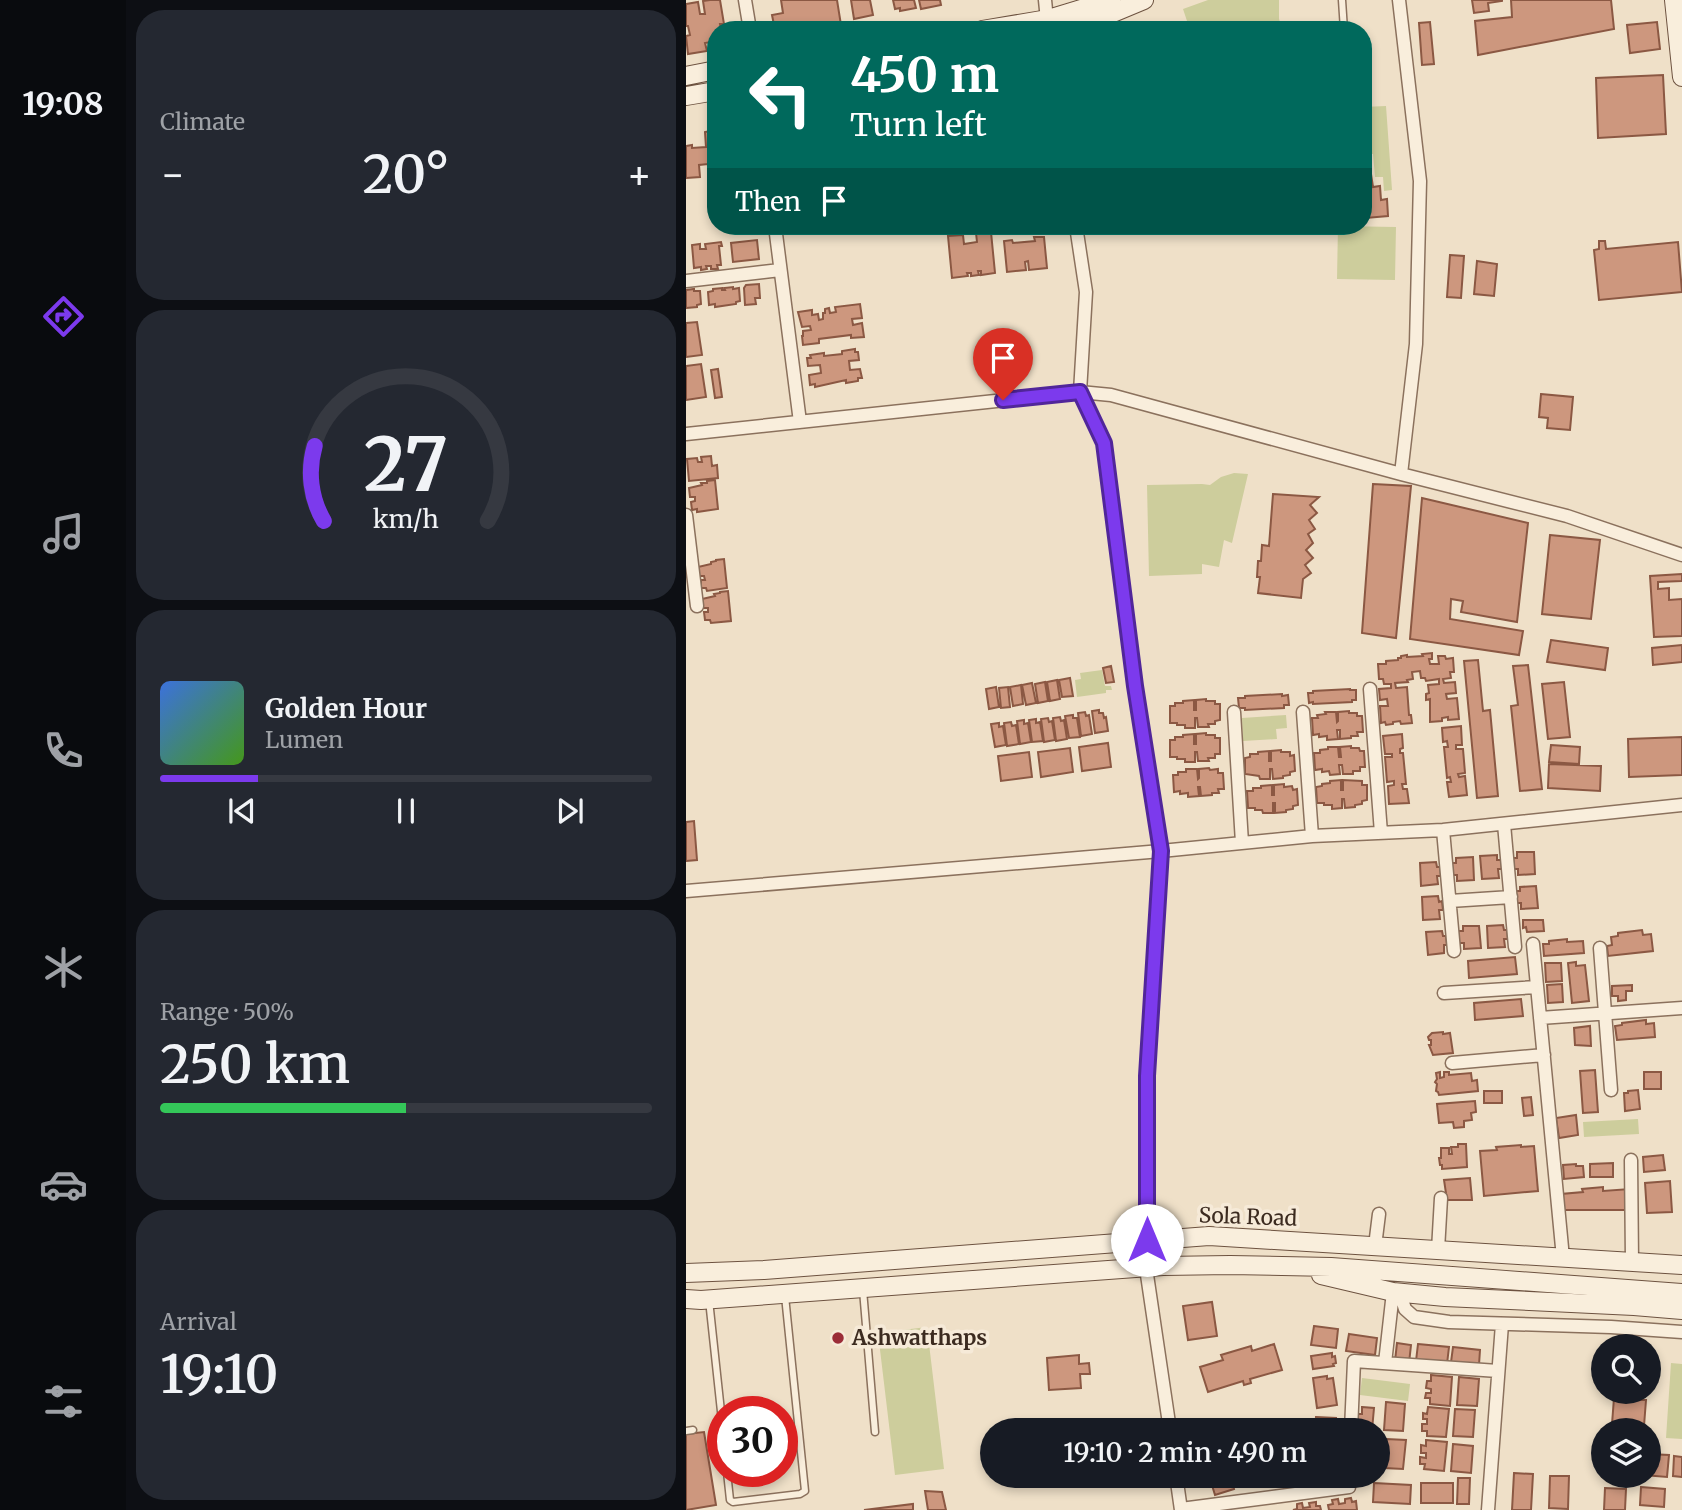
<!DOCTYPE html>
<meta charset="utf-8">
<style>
body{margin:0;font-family:Merriweather,serif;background:#242831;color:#f1f3f6;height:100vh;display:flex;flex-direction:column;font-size:26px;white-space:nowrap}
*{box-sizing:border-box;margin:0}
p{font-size:23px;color:#9ea1a6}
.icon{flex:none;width:38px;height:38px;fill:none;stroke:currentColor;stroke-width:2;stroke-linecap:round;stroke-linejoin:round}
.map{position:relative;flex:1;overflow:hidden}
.side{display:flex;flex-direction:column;gap:10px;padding:10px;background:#0d0f14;width:560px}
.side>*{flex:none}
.banner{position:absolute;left:21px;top:21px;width:665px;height:214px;border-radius:28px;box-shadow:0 4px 10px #0003;background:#00695c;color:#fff;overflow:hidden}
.fabs{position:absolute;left:905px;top:1334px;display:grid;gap:14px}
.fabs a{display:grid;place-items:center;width:70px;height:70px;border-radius:50%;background:#171b24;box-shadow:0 4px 10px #0003;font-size:35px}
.speed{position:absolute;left:21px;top:1396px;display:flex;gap:14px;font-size:35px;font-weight:700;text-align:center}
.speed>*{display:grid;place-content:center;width:91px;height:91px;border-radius:50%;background:#171b24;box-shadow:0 4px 10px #0003;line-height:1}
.speed .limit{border:10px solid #d22;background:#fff;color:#111}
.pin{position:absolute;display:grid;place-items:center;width:60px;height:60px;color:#fff;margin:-72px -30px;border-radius:50% 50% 50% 0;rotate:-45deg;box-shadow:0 0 7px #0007}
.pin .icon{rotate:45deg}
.me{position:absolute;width:77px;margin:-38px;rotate:0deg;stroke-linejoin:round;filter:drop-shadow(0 0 5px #0008)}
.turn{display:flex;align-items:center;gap:24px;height:147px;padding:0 28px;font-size:32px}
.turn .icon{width:91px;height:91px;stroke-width:2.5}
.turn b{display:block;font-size:49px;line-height:60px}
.then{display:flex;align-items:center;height:66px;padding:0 28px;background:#0003;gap:14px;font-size:26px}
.big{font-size:52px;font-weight:600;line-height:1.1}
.side .card{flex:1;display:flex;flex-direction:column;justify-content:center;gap:10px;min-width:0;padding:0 24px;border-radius:28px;background:#242831}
.side .dial{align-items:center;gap:0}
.dial svg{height:182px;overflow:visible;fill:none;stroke:#363941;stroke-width:7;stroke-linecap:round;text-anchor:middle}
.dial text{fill:#f1f3f6;stroke:none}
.song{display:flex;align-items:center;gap:21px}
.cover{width:84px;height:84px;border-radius:10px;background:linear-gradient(135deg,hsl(220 70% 55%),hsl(100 70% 35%))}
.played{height:7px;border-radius:4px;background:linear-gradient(90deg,#7c3aed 20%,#363941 20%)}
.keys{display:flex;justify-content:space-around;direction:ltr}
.heat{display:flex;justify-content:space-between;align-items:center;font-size:38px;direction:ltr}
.charge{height:10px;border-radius:5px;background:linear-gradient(90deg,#34c759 50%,#363941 0)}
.trip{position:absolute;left:294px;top:1418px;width:410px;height:70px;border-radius:35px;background:#171b24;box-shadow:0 4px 10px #0003;font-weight:600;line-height:70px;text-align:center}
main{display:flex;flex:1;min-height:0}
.menu{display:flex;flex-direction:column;width:126px;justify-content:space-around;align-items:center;background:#090b0e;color:#9ea1a6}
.menu .icon{width:49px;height:49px}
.menu .on{color:#7c3aed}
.menu b{font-size:32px;color:#f1f3f6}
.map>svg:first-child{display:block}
.green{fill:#cdcd9c}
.building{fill:#cd977e;stroke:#8b5843;stroke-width:2}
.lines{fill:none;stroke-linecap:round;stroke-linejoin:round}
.lane-casing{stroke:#8b715d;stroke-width:9}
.street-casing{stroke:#8b715d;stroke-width:15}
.secondary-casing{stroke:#6d5240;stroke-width:20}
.lane{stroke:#f9eedc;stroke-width:6}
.street{stroke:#f9eedc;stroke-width:12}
.secondary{stroke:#f9eedc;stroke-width:18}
.route-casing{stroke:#51269a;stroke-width:18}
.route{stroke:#7c3aed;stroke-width:12}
.poi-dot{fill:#9b2d38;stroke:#f6ead8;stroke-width:2.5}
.labels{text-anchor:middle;stroke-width:7;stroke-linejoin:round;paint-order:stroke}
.street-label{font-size:21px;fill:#3c2b20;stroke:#f6ead8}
.poi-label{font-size:21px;font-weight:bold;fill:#3c2b20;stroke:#f6ead8;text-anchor:start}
</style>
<main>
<nav class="menu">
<b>19:08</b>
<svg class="icon on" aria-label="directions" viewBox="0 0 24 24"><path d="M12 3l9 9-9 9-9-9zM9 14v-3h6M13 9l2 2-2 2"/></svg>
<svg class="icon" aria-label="music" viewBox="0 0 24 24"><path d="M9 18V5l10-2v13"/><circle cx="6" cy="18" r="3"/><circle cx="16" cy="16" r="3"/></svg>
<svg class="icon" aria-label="phone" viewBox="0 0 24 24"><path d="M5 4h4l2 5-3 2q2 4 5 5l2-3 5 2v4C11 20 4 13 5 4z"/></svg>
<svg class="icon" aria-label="climate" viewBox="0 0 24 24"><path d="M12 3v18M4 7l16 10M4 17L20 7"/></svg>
<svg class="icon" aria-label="car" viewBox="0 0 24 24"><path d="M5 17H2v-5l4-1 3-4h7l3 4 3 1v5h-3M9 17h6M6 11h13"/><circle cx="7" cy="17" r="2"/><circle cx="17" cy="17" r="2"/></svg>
<svg class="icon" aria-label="filters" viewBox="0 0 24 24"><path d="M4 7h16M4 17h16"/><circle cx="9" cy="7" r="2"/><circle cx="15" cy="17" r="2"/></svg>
</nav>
<section class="side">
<div class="card"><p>Climate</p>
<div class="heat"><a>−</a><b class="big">20°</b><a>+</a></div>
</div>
<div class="card dial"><svg viewBox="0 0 100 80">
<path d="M14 69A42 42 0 1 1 86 69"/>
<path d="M14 69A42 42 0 0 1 10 36" stroke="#7c3aed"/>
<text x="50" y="56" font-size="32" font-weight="700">27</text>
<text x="50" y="72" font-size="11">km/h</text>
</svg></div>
<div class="card">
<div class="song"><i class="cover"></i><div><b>Golden Hour</b><p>Lumen</p></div></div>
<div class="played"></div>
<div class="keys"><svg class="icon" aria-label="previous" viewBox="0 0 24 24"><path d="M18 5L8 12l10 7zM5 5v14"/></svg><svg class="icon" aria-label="pause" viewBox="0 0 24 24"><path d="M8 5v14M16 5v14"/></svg><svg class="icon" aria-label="next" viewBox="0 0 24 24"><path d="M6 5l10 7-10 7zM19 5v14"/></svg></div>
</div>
<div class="card"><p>Range · 50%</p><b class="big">250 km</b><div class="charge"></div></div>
<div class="card"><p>Arrival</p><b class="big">19:10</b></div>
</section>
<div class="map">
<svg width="996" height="1510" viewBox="0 0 996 1510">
<rect width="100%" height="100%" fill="#efe0c8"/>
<!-- green -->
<path class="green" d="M522,0H593V19L597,30H504L497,9Z
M700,106L706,190L698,191L697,177H689L687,154H678L677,107Z
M652,226L710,227L709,280L651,279Z
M548,473L562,474L546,543L538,540L533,567L516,564V574L463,576L461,485L516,484L524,485L535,477Z
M416,670L419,686H425L426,690H420V693L391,697L389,680L395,679L394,673Z
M600,715L601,728L590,729L591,739L557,741L556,718Z
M952,1119L953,1134L898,1137L897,1122Z
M241,1327L258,1469L209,1475L192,1333Z
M985,1363L996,1364V1439L980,1438Z
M676,1378L724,1384L722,1401L674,1395Z"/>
<!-- building -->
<path class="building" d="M24,0H34L38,24H34L35,30H30V49L26,50L25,42L19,43L21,51L2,54L0,36L4,35L2,26H0V4L12,2L14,14H19L17,1Z
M95,0H151L155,25L126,30H89L86,15L97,13Z
M165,0H184L187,15L168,19Z
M207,0H228L230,8L214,11V8L209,9Z
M233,0H254L255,5L235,9Z
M786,0H816V1L802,3L803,11L788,13Z
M825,0H925L928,29L792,55L789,21L826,17Z
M744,22L748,64L736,65L733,23Z
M971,22L974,49L944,53L941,25Z
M977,75L980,134L912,138L910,78Z
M30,130V174H24L22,164L13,165L14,177L0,178V146L6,145V148L20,147L19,132Z
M679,159L680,174H685L687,187L694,186L695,200L701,199L702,216L680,218V209H677V160Z
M305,232L309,273L295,275V271H292L293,275L285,276V273H281L282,276L266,278L262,236L277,235L278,244L291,242L290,233Z
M348,237H358L361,268L343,270L342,261L339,262L340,270L321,272L318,241L326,240L327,243L349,241Z
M71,240L73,259L47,262L45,243Z
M913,241H919L920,249L992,242L996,292L913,300L908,250L913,249Z
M35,242L36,246H33L35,265H31L32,269H25V266H20L21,269L15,270V267L8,268L6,245L14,244V249H20L19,244Z
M764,255L778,256L775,298L761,297Z
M791,261L811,264L808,296L788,294Z
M73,284L74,298H69L70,304L59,305L58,288L60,285Z
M47,287V289L53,288L54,301L50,302V304L29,307V304L23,305L22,292L27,291V289L36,288V290H39L38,288Z
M8,289V291H14L15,304L11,305V307L0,308V290Z
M174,304L176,318L166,319L167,325L176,323L178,337L165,338V335L133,339V343L117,345L116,336H117V331L125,330L124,326L116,327L112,312L126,310V315L132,314L133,320L137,319V313H139V309L143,308L144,313L150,312L149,307Z
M11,322L16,355L0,357V323Z
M169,349V352H172L173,360L163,361L164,370L174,369L176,378H172V381L160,383V380L129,387V384L124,385L123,375L135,373L134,365L122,366L121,358H125L124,355L138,353V356L156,354V351Z
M15,364L20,397L0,400V366Z
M32,369L36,397L29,398L25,370Z
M855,394L887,397L884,430L861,428L862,418L853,417Z
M25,456L26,466L31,465L32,478L3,481L1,459L11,458L12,462H16L15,457Z
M29,480L32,509L11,512V509L6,510L5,502L9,501V497H4L3,488L16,485L15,483H21V481Z
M687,484L725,486L710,638L676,633Z
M587,494L633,497L624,505L631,513L623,520L629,529L622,534L627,543L620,550L627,558L619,565L625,573L617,579L615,598L572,593L574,577H571L572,561H575L576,545L583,546Z
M736,498L842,523L831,622L775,612L777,601L765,599L764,619L837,631L833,655L724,639Z
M864,535L914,540L905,619L856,614Z
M38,559L41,588L21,591L20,588H15V580H19L18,576H13L12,567L25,564V562L30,561V560Z
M996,574V581L972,582V589L983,588V600L996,599V636L968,637L964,576Z
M42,591L45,621L25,623L24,620H19L18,612H22V608H17L16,599L29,596L28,594L34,593V592Z
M865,640L922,648L919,670L861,662Z
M996,645V662L967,665L966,648Z
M746,653V659H743L744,664H753L752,656H759L760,659L767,658L768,672H764L765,678L757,679L758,683L769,682L770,693L760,694L761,699L771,698L773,719L762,720V717L756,718V721L744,722V699L740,700V694L743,693L742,685L753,684V679L740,681L739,678H735L734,671L726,672L727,679L721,680L722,682L709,683L710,688L721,687L723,715H725L726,723L715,724L714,721L707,722V724L700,725L699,722L695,723L694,706H702L701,699L694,700L693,689L705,688V684H698L697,679H693L692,664H700V661L712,660V658H715V656L721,655V657L737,656L736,654Z
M792,660L797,711L804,710L812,796L791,798L778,661Z
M842,665L856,789L834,791L825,706L832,705L827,666Z
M425,666L428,682L420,683L417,668Z
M384,678L387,696L376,697L373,680Z
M371,680L374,699L364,701L361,682Z
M359,682L362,701L352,703L349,684Z
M878,682L884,737L862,739L856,684Z
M346,683L350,703L340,705L336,685Z
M335,685L337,704L327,706L324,687Z
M310,687L313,707L303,709L300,689Z
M322,687L324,707L315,708L313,688Z
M664,689V690H670V700H666V702L627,704V702L623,703L622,693H627V691Z
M596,694V696L602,695L603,705H598V708L559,710V708H553L552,698H559V696Z
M520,699V701H529V704H534V720L529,721V724H522L523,727H512L511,718H509V728H499V725H491V723H484V706H489V703H497V701L508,700V710H510V700Z
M413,710V713H417L418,718L420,717L422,731L409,733L406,711Z
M663,711V713H671V716H676L677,732H671L672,736H665V738L654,739V730H651L652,739L641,740V736L633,737V734L627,735L626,718H632L631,715L640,714L639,712H650L651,722L652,721V712Z
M399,712L400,716L403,715L406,734L395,736L392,713Z
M387,715V718H391L394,737L383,738L379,716Z
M374,717L375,721L378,720L381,739L370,741L367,718Z
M362,718L363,722L366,721L369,740L358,742L355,719Z
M350,719V723L354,722L357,741L346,742L343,720Z
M338,720V724L342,723L345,742L334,744L331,721Z
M325,722L326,726L330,725L333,744L321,746L318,723Z
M313,723V727L317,726L320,745L309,747L305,724Z
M775,726L776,745H770V749H777L779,773L772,774L773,777L779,776L781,795L763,797L761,782H765L764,777L761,778L758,747H762L761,741L757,742L756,728Z
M520,733V735H529V738H534V754H529V758H522L523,761H512L511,752H509V762H499V759H491V757H484V740H489V737H497V735L508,734V744H510V734Z
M716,734L717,748L714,749V753H717L720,784H716L717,789H721L723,803L703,804L702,786L708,785V781L701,782L699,757H706V754H699L697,736Z
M996,737V775L943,777L942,739Z
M422,743L425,767L396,771L393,747Z
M865,745L894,747L893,764L863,762Z
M665,746V748H673L674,751H678L679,767H674V771H667V774H657L656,765H653L654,774L644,775L643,771L636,772V769L629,770L628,753H634V750L642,749V747H652L653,757H655L654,747Z
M384,748L387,772L355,777L352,752Z
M595,750V752H604V756L608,755L609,771L604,772V775L597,776V778L587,779L586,769H584V779H574L573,776L559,774V758L564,757V754H572V752L583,751V761H585V751Z
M343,752L346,777L315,781L312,756Z
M863,764L915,766L914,791L862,788Z
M523,768L524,770L532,769V773H537L538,789H532L533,793H526V795L515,796L514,787H512L513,796L502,797V793L494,794V791L488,792L487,775H492V772H500V769H511L512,779L513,778V769Z
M655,780V790H657V780L676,781V785H681V800L676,801V804L669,805V807L659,808L658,799H656V808L646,809V805H638V803H631L630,787L636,786V784L644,783V781Z
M598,784V787L606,786L607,790L611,789L612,805L607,806V809L600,810V812L589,813V803H587V813H577L576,810H569V808H562L561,791H567V788H575V786L586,785V795H588V785Z
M8,821L11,860L0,861V822Z
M831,852H848L849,874L832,875V869H828L827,858H831Z
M811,855V860H815L816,869H812L813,878L796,879L794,856Z
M787,857L788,880L771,881V875H766V863H770V858Z
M750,862L751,867H754L755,876H751L752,884L735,886L734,863Z
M850,886L852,908L835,909V903H830V891H834V887Z
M752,896L753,902L756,901L757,910H753L754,919L737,920L736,897Z
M837,920H857L858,931L841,932L840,927L837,928Z
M817,925L818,930H821L822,939H818L819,947L802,948L801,926Z
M777,926H793L795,948L778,949V943H773L772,931H777Z
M956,930L957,935L965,934L967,951L922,956L921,946L926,945L925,937L932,936V933Z
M756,931L757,936H760L761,945H758V953L742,955L740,932Z
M881,939V942L897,941L898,953L858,956L857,944H863V941Z
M829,957L831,974L783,978L782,961Z
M890,962V966L899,965L903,1001L886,1003L882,963Z
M859,963H875L876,981L860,982Z
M876,984L877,1002L862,1003L861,985Z
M946,985V991H940V1000L932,1001V996H926V986Z
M835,999L837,1016L789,1020L788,1003Z
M960,1020V1024L968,1023L969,1037L931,1040L929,1026L936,1025V1023Z
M904,1026L905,1046L889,1045L888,1028Z
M757,1032V1034L764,1033L767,1053L747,1055L743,1045H745V1040H743L742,1037L746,1033Z
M909,1070L912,1112L897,1113L894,1071Z
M754,1072V1078L758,1077V1072H763V1075L785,1073L786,1081L791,1080L792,1091L753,1095L752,1092L750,1091L751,1084L749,1082L751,1079L750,1073Z
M958,1072H975V1089H958Z
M952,1090L954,1109L939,1111L938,1093H942V1091Z
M798,1091H816V1103H798Z
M845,1097L847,1115L838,1116L836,1098Z
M789,1101L790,1112L785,1113L786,1120L778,1121V1127L768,1128L767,1122L753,1123L751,1104Z
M890,1115L892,1135L873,1138L870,1118Z
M772,1144H780L781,1167L756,1169V1165H754L753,1158H755V1148H763V1154H766L765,1147H772Z
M835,1145V1147L848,1146L852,1191L798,1196L794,1151L811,1150L810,1147Z
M977,1155L979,1170L958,1172L957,1157Z
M927,1163V1177H904V1164Z
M890,1164V1166H897L898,1177L878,1179L877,1165Z
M784,1178L786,1200H761L758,1180Z
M984,1181L986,1212L961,1213L959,1183Z
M917,1187V1191L944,1189V1210H875V1194L897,1192L896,1189Z
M526,1302L531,1336L502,1340L497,1306Z
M628,1326L652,1329L650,1348L625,1345Z
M663,1334L691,1338L689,1355L660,1351Z
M711,1343L725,1345L723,1363L709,1361Z
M588,1344L596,1370L564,1379L565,1383L558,1385L557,1381L522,1392L514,1367L537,1360L535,1355L565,1346L566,1351Z
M732,1344L763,1347L761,1364L730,1361Z
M767,1347L794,1350L793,1365L765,1362Z
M646,1353V1357L649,1356L650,1363L647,1364L648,1366L627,1369L625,1356Z
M393,1355V1364L403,1363L404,1374H394L395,1388L363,1390L361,1358Z
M745,1375L766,1377L764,1406L744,1404V1398H739L740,1393H745V1389L740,1388L741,1381H745Z
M641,1376V1379L647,1378L651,1405L631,1408L627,1378Z
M773,1377L793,1379L791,1406L771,1405Z
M939,1391L952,1392L951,1400H960L958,1426L926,1424L928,1398H938Z
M700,1402L719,1404L717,1431L698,1430Z
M676,1407L688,1408L686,1430H670L671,1426H675V1421H671L672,1414H676Z
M742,1407L763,1409L760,1437L741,1436V1431H736V1424H741V1419H737V1413L741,1414Z
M769,1409L789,1410L787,1437L767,1436Z
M630,1417L650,1418L649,1430H629Z
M18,1432L30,1505L0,1510V1434Z
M700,1439L720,1440L717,1469L698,1468Z
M740,1440L761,1442L758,1471L738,1469L739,1464H734V1457L740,1458V1453H735V1445L740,1446Z
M767,1444L787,1446L785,1473L765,1471Z
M962,1454L983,1455L981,1477L957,1475H962Z
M988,1456L996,1457V1477L987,1476Z
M828,1473L847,1474L845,1510H826Z
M545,1476L548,1489L529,1495L525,1482Z
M864,1476H883L882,1509L863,1508Z
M772,1478H784L783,1504H771Z
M688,1483L725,1485L724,1504L687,1502Z
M735,1483H767V1503H735Z
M955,1487L979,1489L978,1507L954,1505Z
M919,1488L940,1489L939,1510H918Z
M239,1491L256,1492L260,1510H242Z
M665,1498L666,1502L670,1501L671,1510H643L642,1505L647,1504L646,1500L652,1499L653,1504L659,1503V1499Z
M630,1502V1506H634L635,1510H607L611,1509V1504L616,1503L617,1508L624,1507L623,1503Z
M227,1504V1510H178Z"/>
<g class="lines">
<!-- lane casing -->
<g class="lane-casing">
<path id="lane" d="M656,0L658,30
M177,1290L189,1432
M23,1300L37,1430
M0,1431L7,1430
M41,1472L44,1500L47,1502L114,1494L119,1491L99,1296"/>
</g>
<!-- street casing -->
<g class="street-casing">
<path id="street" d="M59,0L64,30
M359,0L362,30
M713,0L734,181L730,344L715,474
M89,226L114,422
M390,226L400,292L394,392L418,443L449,686L475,851L461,1076L460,1268L484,1430
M0,281L94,270
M0,434L394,392L425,395L715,474L881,516L996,555
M0,515L11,606
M684,689L695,833
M548,712L556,843
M617,712L626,836
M818,824L829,947
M757,830L768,951
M0,891L475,851L626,836L757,830L996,805
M764,901L825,897
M847,944L877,1258
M914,948L925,1090
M758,993L851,987
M854,1018L996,1008
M766,1063L858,1055
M945,1160L946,1262
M689,1246L693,1214
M752,1250L755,1198
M714,1293L719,1309L728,1317L763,1322L925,1327L996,1332
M699,1363L707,1292
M665,1430L668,1361L812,1371
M490,1475L495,1510
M495,1509L663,1487L664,1475
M802,1510L816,1324"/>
</g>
<!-- secondary casing -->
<g class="secondary-casing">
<path id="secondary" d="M988,0L996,77
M296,30L362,19L425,0
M386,30L458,0
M0,76L30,70
M0,96L30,91
M0,1273L78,1270L523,1236L996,1265
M635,1275L707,1292L759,1297L948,1306L996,1310
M0,1299L15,1300L477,1266L544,1265L645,1267L996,1293"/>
</g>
<!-- lane -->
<use href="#lane" class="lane"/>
<!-- street -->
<use href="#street" class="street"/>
<!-- secondary -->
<use href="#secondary" class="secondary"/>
</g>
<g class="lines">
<!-- route casing -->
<g class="route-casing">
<path id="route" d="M317,400L394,392L418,443L449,686L475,851L461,1076V1240"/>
</g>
<!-- route -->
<use href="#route" class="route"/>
</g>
<!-- markers -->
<circle class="poi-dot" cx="152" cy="1338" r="7"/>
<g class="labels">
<!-- street labels -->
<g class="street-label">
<text transform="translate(562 1217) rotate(2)" y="7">Sola Road</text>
</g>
<!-- poi labels -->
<g class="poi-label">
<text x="166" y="1345">Ashwatthaps</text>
</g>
</g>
</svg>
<div class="fabs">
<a><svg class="icon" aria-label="search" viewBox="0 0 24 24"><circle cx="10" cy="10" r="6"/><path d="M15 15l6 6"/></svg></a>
<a><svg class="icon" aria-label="layers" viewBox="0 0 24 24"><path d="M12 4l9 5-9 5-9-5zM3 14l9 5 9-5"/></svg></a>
</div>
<div class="speed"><div class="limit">30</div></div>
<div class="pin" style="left:317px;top:400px;background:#d93025"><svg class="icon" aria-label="arrive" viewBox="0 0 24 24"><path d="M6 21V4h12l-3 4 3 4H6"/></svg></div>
<svg class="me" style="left:461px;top:1240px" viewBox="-20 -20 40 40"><circle r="19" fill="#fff"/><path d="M0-13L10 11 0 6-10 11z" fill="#7c3aed"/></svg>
<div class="trip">19:10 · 2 min · 490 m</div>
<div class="banner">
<div class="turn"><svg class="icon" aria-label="left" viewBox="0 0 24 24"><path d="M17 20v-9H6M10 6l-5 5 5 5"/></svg><div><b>450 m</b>Turn left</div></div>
<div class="then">Then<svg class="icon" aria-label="arrive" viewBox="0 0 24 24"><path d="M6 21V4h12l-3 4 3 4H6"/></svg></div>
</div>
</div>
</main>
